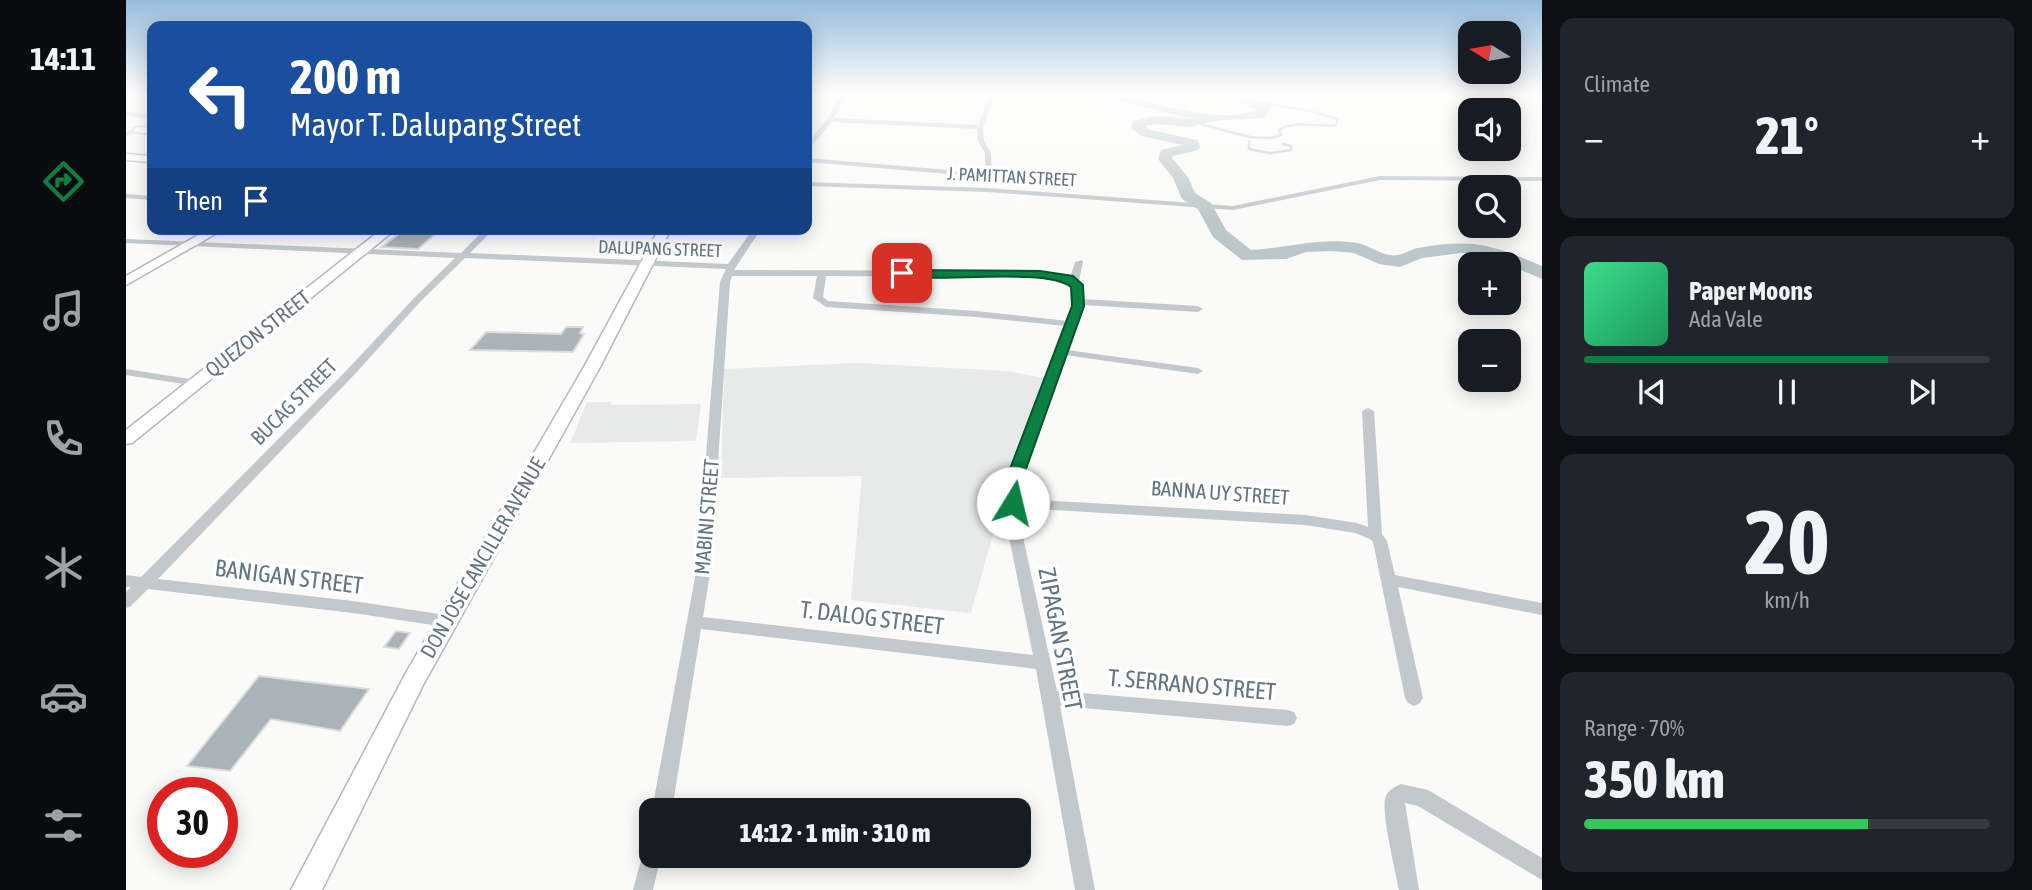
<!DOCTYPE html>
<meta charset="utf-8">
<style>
body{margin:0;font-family:"Asap Condensed",sans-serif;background:#20242c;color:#f1f3f6;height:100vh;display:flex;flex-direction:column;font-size:26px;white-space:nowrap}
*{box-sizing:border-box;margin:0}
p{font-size:23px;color:#9ea1a6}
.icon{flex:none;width:38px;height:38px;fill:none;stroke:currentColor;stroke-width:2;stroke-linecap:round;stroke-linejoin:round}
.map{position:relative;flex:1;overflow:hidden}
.sheet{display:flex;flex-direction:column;gap:18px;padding:18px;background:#0d0f14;width:490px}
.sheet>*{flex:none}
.banner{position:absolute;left:21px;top:21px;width:665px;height:214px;border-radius:14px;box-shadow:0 4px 18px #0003;background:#1a4fa0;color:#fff;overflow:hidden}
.needle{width:46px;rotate:281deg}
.controls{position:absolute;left:1332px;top:21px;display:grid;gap:14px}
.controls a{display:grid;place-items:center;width:63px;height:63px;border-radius:14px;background:#171b24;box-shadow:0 4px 18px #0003;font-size:35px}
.speed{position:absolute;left:21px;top:777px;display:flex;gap:14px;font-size:35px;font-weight:700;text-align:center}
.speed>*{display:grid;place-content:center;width:91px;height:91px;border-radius:50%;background:#171b24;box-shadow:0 4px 18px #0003;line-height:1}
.speed .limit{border:10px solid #d22;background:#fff;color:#111}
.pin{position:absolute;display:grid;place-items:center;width:60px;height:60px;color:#fff;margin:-30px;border-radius:14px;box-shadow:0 4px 10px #0006}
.me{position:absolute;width:77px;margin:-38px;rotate:9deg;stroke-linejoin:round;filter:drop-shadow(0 0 5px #0008)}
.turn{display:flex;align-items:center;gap:24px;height:147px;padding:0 28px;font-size:32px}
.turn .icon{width:91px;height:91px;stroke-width:2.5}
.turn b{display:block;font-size:49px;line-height:60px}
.then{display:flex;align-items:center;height:66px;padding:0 28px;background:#0003;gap:14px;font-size:26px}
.big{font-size:52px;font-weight:800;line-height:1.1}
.sheet .tile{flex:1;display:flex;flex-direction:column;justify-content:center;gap:10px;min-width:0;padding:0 24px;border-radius:14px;background:#20242c}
.sheet .dial{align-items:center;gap:0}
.dial b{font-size:91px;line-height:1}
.song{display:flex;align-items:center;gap:21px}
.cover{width:84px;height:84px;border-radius:10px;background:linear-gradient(135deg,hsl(150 70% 55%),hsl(150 70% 35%))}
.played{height:7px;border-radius:4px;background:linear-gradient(90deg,#0b8043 75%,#363941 75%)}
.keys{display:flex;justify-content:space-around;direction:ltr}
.heat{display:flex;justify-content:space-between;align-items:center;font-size:38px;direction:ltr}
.charge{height:10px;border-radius:5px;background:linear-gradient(90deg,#34c759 70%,#363941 0)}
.trip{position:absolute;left:513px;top:798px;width:392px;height:70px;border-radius:14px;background:#171b24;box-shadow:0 4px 18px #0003;font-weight:800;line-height:70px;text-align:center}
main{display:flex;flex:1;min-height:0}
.dock{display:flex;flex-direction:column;width:126px;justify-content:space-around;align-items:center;background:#090b0e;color:#9ea1a6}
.dock .icon{width:49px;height:49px}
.dock .selected{color:#0b8043}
.dock b{font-size:32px;color:#f1f3f6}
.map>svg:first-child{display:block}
.built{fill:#e8e9e9}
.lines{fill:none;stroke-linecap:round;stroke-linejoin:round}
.stream{stroke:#bbc7cb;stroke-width:2.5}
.river{fill:#bbc7cb;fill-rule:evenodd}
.building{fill:#aab3b9;stroke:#dcdcda;stroke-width:2}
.secondary-casing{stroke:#b3babf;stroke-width:3}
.street{fill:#c3c8cc;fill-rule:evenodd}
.secondary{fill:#fff;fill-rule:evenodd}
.route{fill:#0b8043;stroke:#07532c;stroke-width:2}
.labels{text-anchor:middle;stroke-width:7;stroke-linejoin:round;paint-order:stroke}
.far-street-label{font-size:18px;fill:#657683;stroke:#fff}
.street-label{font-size:21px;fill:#657683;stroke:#fff}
.near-street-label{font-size:24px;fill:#657683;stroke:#fff}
</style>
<main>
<nav class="dock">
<b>14:11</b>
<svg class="icon selected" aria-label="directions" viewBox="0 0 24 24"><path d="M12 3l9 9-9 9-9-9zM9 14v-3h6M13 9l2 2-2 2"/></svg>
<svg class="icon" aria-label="music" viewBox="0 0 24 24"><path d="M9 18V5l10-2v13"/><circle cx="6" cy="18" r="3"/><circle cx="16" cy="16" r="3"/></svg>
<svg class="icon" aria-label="phone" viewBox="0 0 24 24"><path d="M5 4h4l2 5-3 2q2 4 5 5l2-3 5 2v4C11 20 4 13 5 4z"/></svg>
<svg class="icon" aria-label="climate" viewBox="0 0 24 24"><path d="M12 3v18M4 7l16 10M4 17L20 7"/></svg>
<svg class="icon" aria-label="car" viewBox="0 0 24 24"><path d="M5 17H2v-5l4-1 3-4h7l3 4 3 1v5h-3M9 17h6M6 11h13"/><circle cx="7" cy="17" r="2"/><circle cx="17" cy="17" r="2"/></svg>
<svg class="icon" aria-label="filters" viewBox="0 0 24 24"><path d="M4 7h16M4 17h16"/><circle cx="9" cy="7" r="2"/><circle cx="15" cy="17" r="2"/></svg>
</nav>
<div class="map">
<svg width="1416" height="890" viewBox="0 0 1416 890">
<rect width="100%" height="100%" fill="#fafaf8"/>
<!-- built -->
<path class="built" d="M731,363L881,371L919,378L885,470L845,613L725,600L736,476L595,478L598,369Z
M461,402H485V405L575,404L570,441L444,443Z"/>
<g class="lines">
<!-- stream -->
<path class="stream" d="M1070,123L1124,137L1145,138L1155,135L1153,130C1171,119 1191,128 1210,125L1212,119L1175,109L1127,102
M1123,141V149L1144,153L1165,150V146L1157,144"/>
<!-- river -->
<path class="river" d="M967,94C1015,94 1087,128 1131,110L1097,94H1114L1142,105L1144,108L1139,117L1135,118L1086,121L1065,127L1029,124L1019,126L1024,130L1071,140L1074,147L1072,150L1047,156L1046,158L1062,177L1069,193L1085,203L1100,230L1125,250C1162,248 1194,237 1231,243C1244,245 1258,258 1272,255C1279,254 1285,249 1292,248C1347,238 1367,245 1416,266V279L1360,255L1335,253L1296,258L1274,267L1253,264L1228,253L1205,251L1180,252L1160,259L1116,260L1087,237L1072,209L1056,199L1047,178L1032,159L1035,150L1057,145L1015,136L1005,128L1007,121L1029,116L1067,119Z"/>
</g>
<!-- building -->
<path class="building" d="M279,229H315L292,249L256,247Z
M440,327H457L454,333L458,334L447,352L344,350L360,332L435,334Z
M270,631L284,633L273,649L258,647Z
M133,676L243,689L214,731L145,719L104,771L61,766Z"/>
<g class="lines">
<!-- secondary casing -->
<g class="secondary-casing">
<path id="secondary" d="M11,127L26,128V134L8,132L7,130Z
M0,154L26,156V162L0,160Z
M83,229H98L0,285V276Z
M256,229H270L6,443L0,444V430Z
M533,229H545L474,367L297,685L196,890H165L281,671L458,367Z"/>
</g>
<!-- street -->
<path class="street" d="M6,94H14L0,100V96Z
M716,94H722L708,118L852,125L863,96L840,94H870L857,127L858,141L865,153L866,183L859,185L858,177L681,162V158L859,173V153L852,141L851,129L706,122L683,149L681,150V144L701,119Z
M0,112L26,115V119L0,116Z
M26,123V127L0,136V132Z
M1254,176L1416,177V181L1254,180L1107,210L861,192L681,186V182L861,188L1107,206Z
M0,194L26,196V200L0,198Z
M359,229H368L344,253L602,264L627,229H635L608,270L914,271L944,278L949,262L956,260L957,262L953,281L958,292L957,299L1072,306L1077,309L1072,312L957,305L941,350L1072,368L1077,371L1072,374L939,355L910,433L893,499L1179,515L1231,523L1242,527L1236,411L1242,408L1248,411L1256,534L1261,541L1269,575L1416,603V615L1272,587L1297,698L1294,703L1288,706L1282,703L1279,698L1247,542L1244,539L1229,533L1179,525L894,508L898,542L931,691L1162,710L1168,712L1171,718L1168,724L1162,726L934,706L969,890H949L910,669L575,629L546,810H526L571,567L594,282L600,269L339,258L295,301L228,375L32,579L227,601L320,615L326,617L328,621L326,625L320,627L227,613L22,589L5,606L0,608V592L5,587H0V575L15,577L220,371L289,297L329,258L0,243V239L335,253ZM606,276H691L687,298L700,307L850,317L939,326L898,433L879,495L884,542L907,655L577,617L585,567L604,282ZM700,276L914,277L944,283C950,297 947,307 942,321L850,311L702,301L697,297Z
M0,369L70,380L76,383L70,386L0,375Z
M1275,784L1302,790L1416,858V880L1292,806L1279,803L1293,890H1273C1269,869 1256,817 1259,799C1261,791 1268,787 1275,784Z
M525,846V856H535L527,890H507L518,849Z"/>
<!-- secondary -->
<use href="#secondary" class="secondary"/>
</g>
<!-- sky -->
<linearGradient id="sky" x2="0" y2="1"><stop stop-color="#96bcdc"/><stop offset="0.43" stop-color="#fdfdfc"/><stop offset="1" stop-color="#fdfdfc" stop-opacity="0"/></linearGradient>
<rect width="1416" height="219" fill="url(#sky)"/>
<!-- route -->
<path class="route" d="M776,270L914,271L947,276L957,285L958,306L900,469L893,507H881L878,503L884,469L946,306L945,287C921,267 809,283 771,276L770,273Z"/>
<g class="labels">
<!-- far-street labels -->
<g class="far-street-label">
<text transform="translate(886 177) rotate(3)" y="6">J. PAMITTAN STREET</text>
<text transform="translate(534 249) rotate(2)" y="6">DALUPANG STREET</text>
</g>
<!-- street labels -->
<g class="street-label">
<text transform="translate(132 334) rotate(-38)" y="7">QUEZON STREET</text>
<text transform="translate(168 402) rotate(-45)" y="7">BUCAG STREET</text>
<text transform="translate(1094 493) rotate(4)" y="7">BANNA UY STREET</text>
<text transform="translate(581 517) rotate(-85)" y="7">MABINI STREET</text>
<text transform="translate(357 558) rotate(-60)" y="7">DON JOSE CANCILLER AVENUE</text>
</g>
<!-- near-street labels -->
<g class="near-street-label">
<text transform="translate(163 577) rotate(7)" y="8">BANIGAN STREET</text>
<text transform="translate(746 618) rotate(7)" y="8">T. DALOG STREET</text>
<text transform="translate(934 639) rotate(79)" y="8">ZIPAGAN STREET</text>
<text transform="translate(1066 685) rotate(5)" y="8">T. SERRANO STREET</text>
</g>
</g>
</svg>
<div class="controls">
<a><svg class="needle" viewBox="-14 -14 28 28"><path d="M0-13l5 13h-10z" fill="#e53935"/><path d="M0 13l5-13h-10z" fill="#9ea1a6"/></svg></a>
<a><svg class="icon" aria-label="sound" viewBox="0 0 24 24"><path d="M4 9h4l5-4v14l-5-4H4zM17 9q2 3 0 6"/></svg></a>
<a><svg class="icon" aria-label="search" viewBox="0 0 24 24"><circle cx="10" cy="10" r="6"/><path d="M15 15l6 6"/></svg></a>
<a>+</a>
<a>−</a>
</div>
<div class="speed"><div class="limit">30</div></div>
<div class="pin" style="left:776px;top:273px;background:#d93025"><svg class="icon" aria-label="arrive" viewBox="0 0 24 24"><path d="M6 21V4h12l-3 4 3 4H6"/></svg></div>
<svg class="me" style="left:887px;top:503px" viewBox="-20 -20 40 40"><circle r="19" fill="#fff"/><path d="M0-13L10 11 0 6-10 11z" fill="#0b8043"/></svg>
<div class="trip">14:12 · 1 min · 310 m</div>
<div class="banner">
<div class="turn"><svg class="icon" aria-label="left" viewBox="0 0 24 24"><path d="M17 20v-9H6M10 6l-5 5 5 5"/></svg><div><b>200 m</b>Mayor T. Dalupang Street</div></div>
<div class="then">Then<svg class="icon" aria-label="arrive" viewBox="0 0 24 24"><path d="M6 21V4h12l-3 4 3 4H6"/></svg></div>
</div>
</div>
<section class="sheet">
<div class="tile"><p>Climate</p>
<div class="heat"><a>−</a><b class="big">21°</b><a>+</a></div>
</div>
<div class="tile">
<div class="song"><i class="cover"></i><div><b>Paper Moons</b><p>Ada Vale</p></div></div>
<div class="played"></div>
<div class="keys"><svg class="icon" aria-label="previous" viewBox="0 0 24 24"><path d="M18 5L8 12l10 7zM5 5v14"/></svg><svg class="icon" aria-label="pause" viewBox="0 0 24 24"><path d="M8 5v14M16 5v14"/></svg><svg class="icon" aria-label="next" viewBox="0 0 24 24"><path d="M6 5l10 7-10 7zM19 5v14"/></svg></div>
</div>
<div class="tile dial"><b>20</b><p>km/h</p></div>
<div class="tile"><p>Range · 70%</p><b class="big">350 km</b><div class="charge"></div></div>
</section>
</main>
